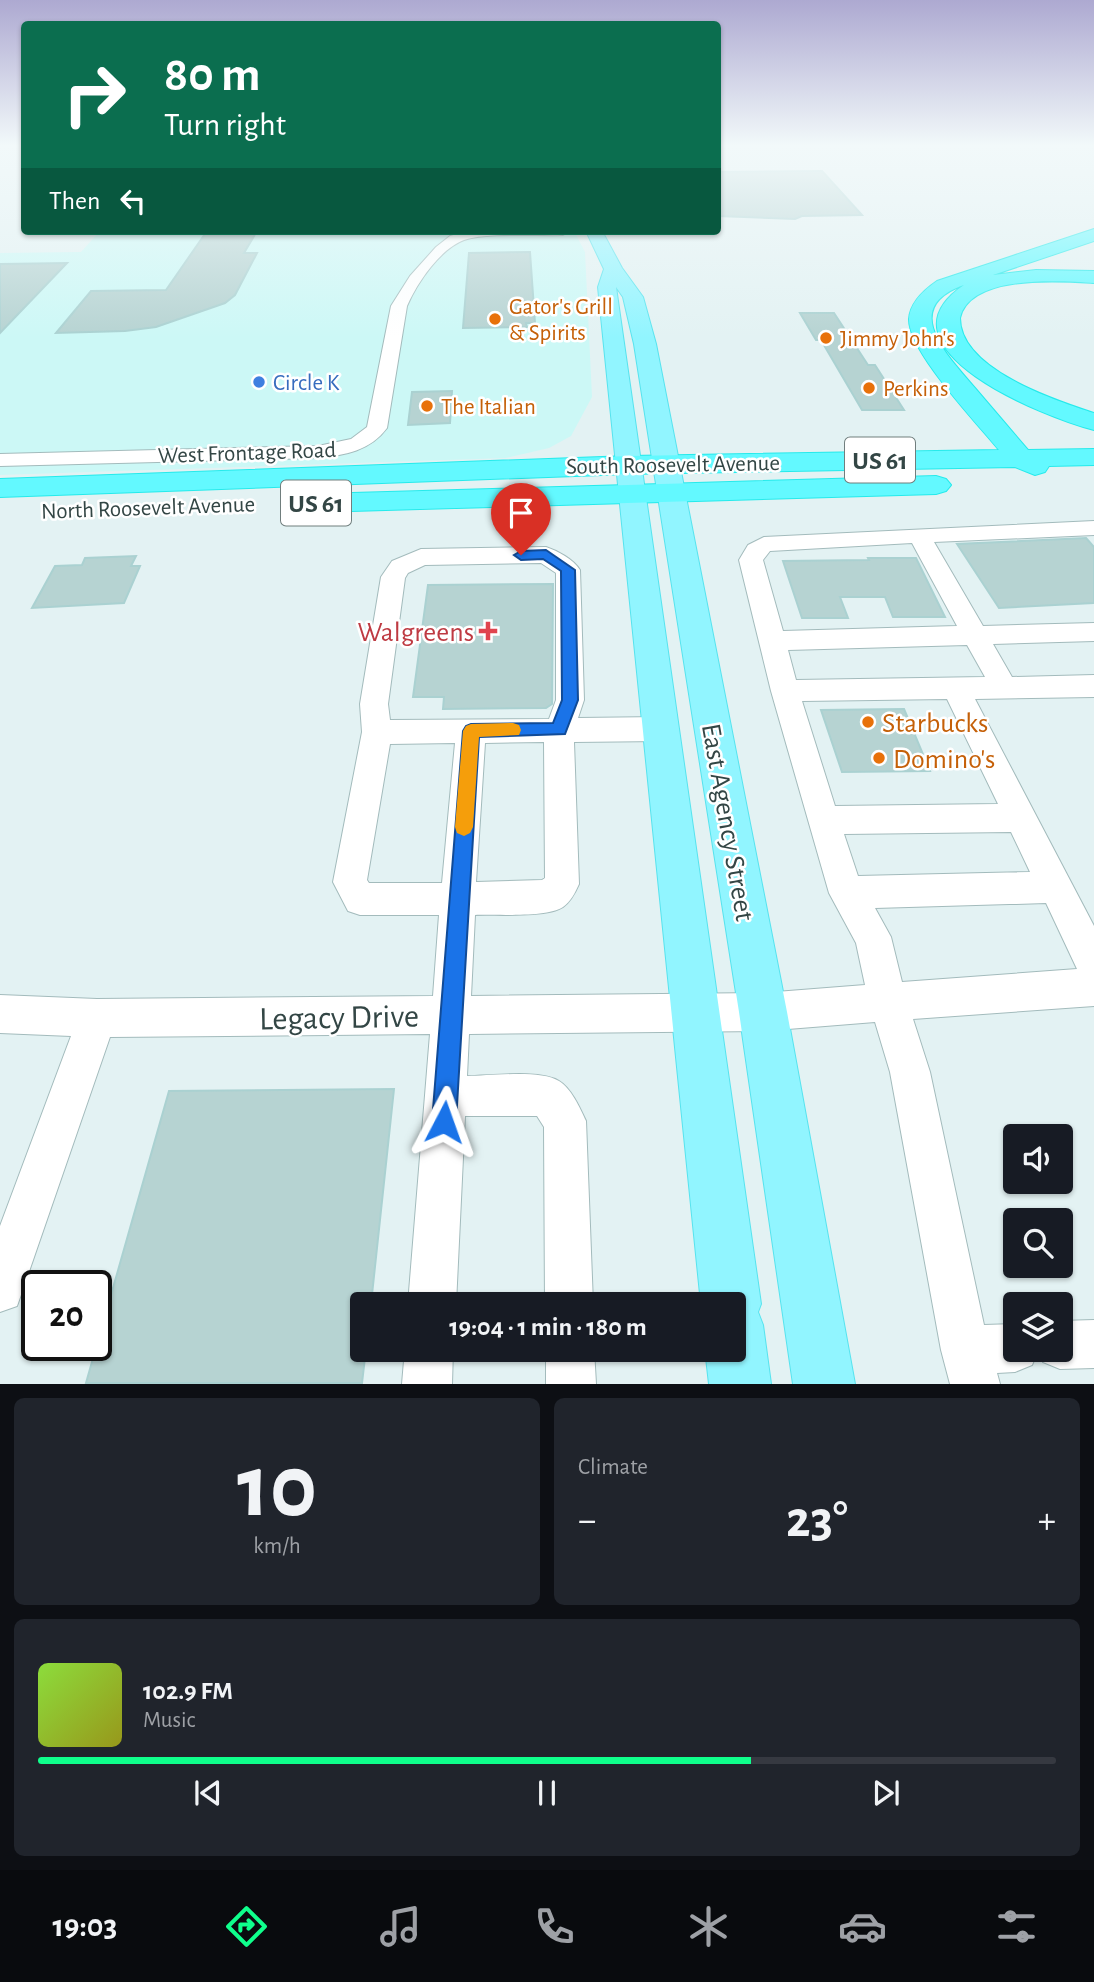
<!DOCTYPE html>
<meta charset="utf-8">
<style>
body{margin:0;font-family:"Alegreya Sans",sans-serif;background:#20242c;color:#f1f3f6;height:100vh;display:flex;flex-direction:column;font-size:26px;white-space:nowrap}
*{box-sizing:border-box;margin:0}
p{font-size:23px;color:#9ea1a6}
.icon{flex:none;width:38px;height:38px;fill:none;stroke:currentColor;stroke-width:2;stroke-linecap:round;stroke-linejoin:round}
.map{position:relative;height:1384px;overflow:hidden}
.details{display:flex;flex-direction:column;gap:14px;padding:14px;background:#0d0f14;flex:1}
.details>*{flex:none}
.guide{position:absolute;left:21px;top:21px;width:700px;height:214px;border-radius:7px;box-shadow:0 2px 5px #0004;background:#0b6e4f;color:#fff;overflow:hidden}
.fabs{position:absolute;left:1003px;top:1124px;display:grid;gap:14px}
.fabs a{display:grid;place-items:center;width:70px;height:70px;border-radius:7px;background:#171b24;box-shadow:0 2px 5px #0004;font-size:35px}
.speed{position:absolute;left:21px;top:1270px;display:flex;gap:14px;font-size:35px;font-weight:700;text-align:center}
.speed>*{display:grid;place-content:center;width:91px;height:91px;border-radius:50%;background:#171b24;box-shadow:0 2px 5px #0004;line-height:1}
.speed .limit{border:4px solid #111;border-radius:10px;background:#fff;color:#111}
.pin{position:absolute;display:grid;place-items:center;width:60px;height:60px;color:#fff;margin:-72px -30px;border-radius:50% 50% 50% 0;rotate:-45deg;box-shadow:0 0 7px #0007}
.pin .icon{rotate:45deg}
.me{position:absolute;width:77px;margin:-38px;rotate:4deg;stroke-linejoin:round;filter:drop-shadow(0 0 5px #0008)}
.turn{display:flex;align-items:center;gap:24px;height:147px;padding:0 28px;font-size:32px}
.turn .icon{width:91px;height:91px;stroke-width:2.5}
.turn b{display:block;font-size:49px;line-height:60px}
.then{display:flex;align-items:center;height:66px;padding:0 28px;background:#0003;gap:14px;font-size:26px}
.big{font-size:52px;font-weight:700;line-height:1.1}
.details .tile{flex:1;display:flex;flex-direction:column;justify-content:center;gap:10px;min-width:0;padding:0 24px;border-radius:10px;background:#20242c}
.details .dial{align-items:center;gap:0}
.dial b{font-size:91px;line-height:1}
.song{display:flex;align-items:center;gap:21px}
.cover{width:84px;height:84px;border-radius:10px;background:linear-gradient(135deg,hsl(90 70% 55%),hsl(60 70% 35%))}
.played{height:7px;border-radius:4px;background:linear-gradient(90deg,#0fff8c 70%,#363941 70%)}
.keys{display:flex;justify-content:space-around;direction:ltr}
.heat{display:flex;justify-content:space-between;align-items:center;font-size:38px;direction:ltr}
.details .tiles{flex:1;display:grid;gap:14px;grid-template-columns:1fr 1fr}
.tile:last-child{grid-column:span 2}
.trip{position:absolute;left:350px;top:1292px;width:396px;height:70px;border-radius:7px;background:#171b24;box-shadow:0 2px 5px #0004;font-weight:700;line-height:70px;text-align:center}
.dock{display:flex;height:112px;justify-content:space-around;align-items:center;background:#090b0e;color:#9ea1a6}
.dock .icon{width:49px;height:49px}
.dock .current{color:#0fff8c}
.dock b{font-size:32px;color:#f1f3f6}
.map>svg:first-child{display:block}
.commercial{fill:#ccf8f6}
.building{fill:#b6d3d2;stroke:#aad1d1;stroke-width:2}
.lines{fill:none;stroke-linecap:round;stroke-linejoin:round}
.minor-casing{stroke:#a3bbbc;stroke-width:2}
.major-casing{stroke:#57e3ee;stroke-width:2}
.highway-casing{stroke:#26eaeb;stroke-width:2}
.minor{fill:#fff;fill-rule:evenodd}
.major{fill:#91f5ff;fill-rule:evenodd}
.highway{fill:#63f9ff;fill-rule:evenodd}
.route{fill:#1a73e8;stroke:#114b97;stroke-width:2}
.slow{fill:#f59e0b}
.food-dot{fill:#e8710a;stroke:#fff;stroke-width:2.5}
.shop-dot{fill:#3f7fe0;stroke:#fff;stroke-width:2.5}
.health-dot{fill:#e0444e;stroke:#fff;stroke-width:2.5}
.labels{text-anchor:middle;stroke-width:5;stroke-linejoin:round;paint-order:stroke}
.far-food-label{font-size:23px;fill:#c56008;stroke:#fff;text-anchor:start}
.far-shop-label{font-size:23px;fill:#366cbe;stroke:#fff;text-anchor:start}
.far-street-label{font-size:23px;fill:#334645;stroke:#fff}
.shield{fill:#fff;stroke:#707e7d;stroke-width:2}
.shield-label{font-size:26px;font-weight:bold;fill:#334645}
.health-label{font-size:28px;fill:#be3a42;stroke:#fff;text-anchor:end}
.food-label{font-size:28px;fill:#c56008;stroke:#fff;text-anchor:start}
.street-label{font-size:28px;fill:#334645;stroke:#fff}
.near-street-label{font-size:33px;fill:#334645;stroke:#fff}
</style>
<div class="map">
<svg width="1094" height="1384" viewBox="0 0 1094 1384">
<rect width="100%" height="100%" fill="#e3f2f3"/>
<!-- commercial -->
<path class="commercial" d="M100,231H574L585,252L592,397L571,436L549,448L506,458L0,475V253L81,252Z"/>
<!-- building -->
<path class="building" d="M822,171L862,215L802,216L795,219L718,216V172Z
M207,231H257L244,253H257L235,295L225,303L156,327L125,331L56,333L91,291L166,290Z
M530,252L535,323H526L527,327L463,328L469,253Z
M67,263L0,333V264Z
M800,313H834L868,365H875L904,410H862L821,340H816Z
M452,391L450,423L408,425L412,392Z
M1086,538L1094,547V603L999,608L957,544Z
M136,556L131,566H140L124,603L32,608L55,566L82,565L85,558Z
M868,558H916L945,617H893L885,597H840L848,618H802L783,561L869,560Z
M553,584L552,704L546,708L443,709L444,697H413L428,585Z
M904,709L930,771L842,772L821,710Z
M394,1089L371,1304H362V1349H366L362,1383H86L169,1091Z"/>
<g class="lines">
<!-- minor casing -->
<g class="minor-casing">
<path id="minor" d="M570,231L563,235C538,236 486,232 464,240C440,249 417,283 407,306L387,428C370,451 345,455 318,458L0,466V454L318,446L351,439L367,427L391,306L410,276L436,247L450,236L468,231Z
M1094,521V535L934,542L983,626L1094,623V641L993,644L1012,677L1094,675V697L975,699L1094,926V1006L913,1019L930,1072L984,1325L1015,1324V1349H1060V1321L1094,1320V1368L1060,1369L1043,1362L1038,1351L1032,1365L1015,1372L997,1373L1000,1384H950L941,1350L890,1072L875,1022L763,1031L469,1034L467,1076C490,1076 540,1069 559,1081C571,1088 580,1108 586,1121L593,1304H545L544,1127L537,1116H465L456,1304H408L430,1034L110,1037L23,1289L17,1306L0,1312V1226L71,1036L0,1033V995L97,999L433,996L439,915H360L348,911L333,882L362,732L360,704L381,577L392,561L421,549L546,547C558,551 573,559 580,570L584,700L578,718L661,717L671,721L676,729L671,737L661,741L574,742L579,884C575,893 571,901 563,907C547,918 495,914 475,915L471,996L763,993L865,985L856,943L829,893L771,691L739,560L748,545L764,537ZM912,543L957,626L783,631L763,560L770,551ZM541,563L556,573V700L549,719L390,720L388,704L405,578L408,573L425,565ZM967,645L985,677L796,680L788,650ZM947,699L998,804L835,806L802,701ZM544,742L545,878L542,880L476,882L485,743ZM455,743L442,883H369L367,880L390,744ZM1011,832L1030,872L858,876L844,834ZM1046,903L1077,969L902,982L891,937L875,908Z
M405,1349H453L452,1384H402Z
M546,1349H594L596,1384H546Z"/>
</g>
<!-- major casing -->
<g class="major-casing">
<path id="major" d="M586,231H602L622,268L643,297L656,344L787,1012L855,1384H793L739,1012L634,344L623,297L616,287L761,1304L758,1312L763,1325L771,1384H709L705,1349H733V1304H701L598,287L604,269Z"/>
</g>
<!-- highway casing -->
<g class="highway-casing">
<path id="highway" d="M1094,229V241L993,275L1036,270L1094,271V283C1060,281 970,274 960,318C960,369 1054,400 1094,413V430C1046,418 870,348 964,285C898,308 949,357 975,388C993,409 1010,429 1028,450L1094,449V465L1049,466L1045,472L1035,475L1015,467L629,474L0,497V479L629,456L999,450C977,423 908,351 909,319C910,302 924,290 937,281Z
M936,476L946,479L951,485L946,491L936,494L317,512L306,509L302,503L306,497L317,494Z"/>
</g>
<!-- minor -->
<use href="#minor" class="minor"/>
<!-- major -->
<use href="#major" class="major"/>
<!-- highway -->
<use href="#highway" class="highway"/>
</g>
<!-- sky -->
<linearGradient id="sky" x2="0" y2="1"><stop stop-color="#ada9d1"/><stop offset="0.43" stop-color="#f2f9fa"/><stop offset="1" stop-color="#f2f9fa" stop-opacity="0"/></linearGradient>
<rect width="1094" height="338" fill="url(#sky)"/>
<!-- route -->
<path class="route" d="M546,550L575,570L578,700L565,734L479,737L456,1122L452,1131L444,1134L436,1131L432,1122L463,731L466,726L471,724L553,723L562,700L561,571L543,559L521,560L514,555L521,551Z"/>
<!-- slow -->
<path class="slow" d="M513,723L519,725L521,730L519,735L479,737L473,827L470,833L464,836L457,833L455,827L463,731L466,726L471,724Z"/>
<!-- markers -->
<g class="food-dot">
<circle cx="495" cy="319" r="7"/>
<circle cx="826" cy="338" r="7"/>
<circle cx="869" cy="388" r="7"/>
<circle cx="427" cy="406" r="7"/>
<circle cx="868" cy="722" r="7"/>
<circle cx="879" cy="758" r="7"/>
</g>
<circle class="shop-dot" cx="259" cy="382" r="7"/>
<path class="health-dot" d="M484.5 620.5h7v7h7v7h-7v7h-7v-7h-7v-7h7z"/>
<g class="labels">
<!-- far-food labels -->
<g class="far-food-label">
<text x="509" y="314">Gator's Grill<tspan x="509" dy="26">&amp; Spirits</tspan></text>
<text x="840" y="346">Jimmy John's</text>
<text x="883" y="396">Perkins</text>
<text x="441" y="414">The Italian</text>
</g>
<!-- far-shop labels -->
<g class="far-shop-label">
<text x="273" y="390">Circle K</text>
</g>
<!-- far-street labels -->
<g class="far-street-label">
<text transform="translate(247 452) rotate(-2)" y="8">West Frontage Road</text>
<text transform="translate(673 464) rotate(-1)" y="8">South Roosevelt Avenue</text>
<text transform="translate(148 507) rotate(-2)" y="8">North Roosevelt Avenue</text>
</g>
<!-- shield labels -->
<g class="shield">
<rect x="845" y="437.5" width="70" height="45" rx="5"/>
<rect x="281" y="480.5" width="70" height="45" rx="5"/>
</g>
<g class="shield-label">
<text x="880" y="469">US 61</text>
<text x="316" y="512">US 61</text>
</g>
<!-- health labels -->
<g class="health-label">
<text x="474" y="641">Walgreens</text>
</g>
<!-- food labels -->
<g class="food-label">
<text x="882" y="732">Starbucks</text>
<text x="893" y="768">Domino's</text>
</g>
<!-- street labels -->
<g class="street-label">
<text transform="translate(729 822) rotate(80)" y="10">East Agency Street</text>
</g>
<!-- near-street labels -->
<g class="near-street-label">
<text transform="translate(339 1016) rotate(-1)" y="12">Legacy Drive</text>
</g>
</g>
</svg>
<div class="fabs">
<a><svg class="icon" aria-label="sound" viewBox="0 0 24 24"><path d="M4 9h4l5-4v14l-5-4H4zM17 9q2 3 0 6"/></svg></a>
<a><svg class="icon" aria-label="search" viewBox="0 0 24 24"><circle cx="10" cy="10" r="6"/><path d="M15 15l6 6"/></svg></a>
<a><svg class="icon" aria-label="layers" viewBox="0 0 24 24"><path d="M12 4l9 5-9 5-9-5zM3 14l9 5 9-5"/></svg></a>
</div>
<div class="speed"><div class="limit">20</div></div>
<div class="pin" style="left:521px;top:555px;background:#d93025"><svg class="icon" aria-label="arrive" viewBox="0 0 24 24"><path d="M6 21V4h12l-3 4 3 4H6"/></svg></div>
<svg class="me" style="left:444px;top:1122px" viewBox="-20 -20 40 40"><path d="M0-17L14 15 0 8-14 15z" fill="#1a73e8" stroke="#fff" stroke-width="4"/></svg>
<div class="trip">19:04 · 1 min · 180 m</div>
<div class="guide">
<div class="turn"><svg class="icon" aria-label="right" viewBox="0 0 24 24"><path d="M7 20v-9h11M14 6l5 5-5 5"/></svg><div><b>80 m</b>Turn right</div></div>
<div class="then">Then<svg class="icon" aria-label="left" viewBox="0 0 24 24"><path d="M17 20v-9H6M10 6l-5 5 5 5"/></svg></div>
</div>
</div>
<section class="details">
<div class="tiles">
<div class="tile dial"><b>10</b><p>km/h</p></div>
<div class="tile"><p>Climate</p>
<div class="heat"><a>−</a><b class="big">23°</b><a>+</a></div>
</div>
<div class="tile">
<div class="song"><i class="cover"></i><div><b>102.9 FM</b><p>Music</p></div></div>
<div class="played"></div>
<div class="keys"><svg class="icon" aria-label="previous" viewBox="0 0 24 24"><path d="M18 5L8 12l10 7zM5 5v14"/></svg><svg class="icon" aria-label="pause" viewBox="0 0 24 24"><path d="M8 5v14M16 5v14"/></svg><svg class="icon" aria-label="next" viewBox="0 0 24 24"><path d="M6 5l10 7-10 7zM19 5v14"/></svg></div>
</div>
</div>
</section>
<nav class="dock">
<b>19:03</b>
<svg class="icon current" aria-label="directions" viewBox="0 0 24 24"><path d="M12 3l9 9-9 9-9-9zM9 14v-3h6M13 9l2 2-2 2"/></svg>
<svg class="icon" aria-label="music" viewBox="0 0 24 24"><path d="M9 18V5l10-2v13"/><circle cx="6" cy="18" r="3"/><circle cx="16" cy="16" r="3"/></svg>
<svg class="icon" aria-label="phone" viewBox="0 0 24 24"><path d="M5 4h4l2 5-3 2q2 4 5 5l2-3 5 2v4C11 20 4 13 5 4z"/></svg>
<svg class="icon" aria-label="climate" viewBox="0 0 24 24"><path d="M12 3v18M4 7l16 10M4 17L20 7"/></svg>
<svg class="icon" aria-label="car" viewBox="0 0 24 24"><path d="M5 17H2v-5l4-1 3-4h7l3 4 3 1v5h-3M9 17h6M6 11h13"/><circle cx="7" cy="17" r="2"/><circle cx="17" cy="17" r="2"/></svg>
<svg class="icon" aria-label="filters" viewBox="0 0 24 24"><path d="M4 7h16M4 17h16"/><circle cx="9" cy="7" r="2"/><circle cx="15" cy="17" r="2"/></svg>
</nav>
